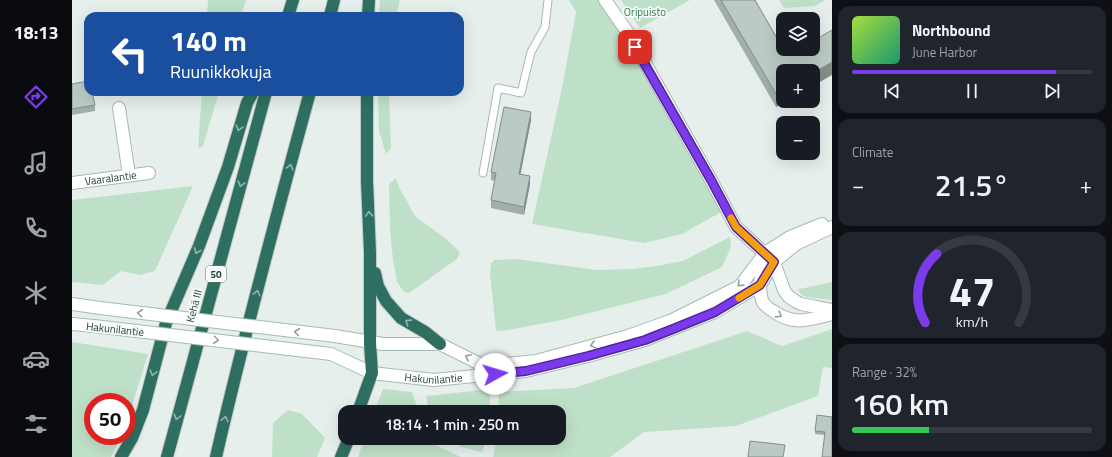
<!DOCTYPE html>
<meta charset="utf-8">
<style>
body{margin:0;font-family:"Titillium Web",sans-serif;background:#20242c;color:#f1f3f6;height:100vh;display:flex;flex-direction:column;font-size:15px;white-space:nowrap}
*{box-sizing:border-box;margin:0}
p{font-size:13px;color:#9ea1a6}
.icon{flex:none;width:22px;height:22px;fill:none;stroke:currentColor;stroke-width:2;stroke-linecap:round;stroke-linejoin:round}
.map{position:relative;flex:1;overflow:hidden}
.drawer{display:flex;flex-direction:column;gap:6px;padding:6px;background:#0d0f14;width:280px}
.drawer>*{flex:none}
.banner{position:absolute;left:12px;top:12px;width:380px;height:84px;border-radius:12px;box-shadow:0 4px 16px #0002;background:#1a4fa0;color:#fff;overflow:hidden}
.buttons{position:absolute;left:704px;top:12px;display:grid;gap:8px}
.buttons a{display:grid;place-items:center;width:44px;height:44px;border-radius:8px;background:#171b24;box-shadow:0 4px 16px #0002;font-size:20px}
.speed{position:absolute;left:12px;top:393px;display:flex;gap:8px;font-size:20px;font-weight:700;text-align:center}
.speed>*{display:grid;place-content:center;width:52px;height:52px;border-radius:50%;background:#171b24;box-shadow:0 4px 16px #0002;line-height:1}
.speed .limit{border:6px solid #d22;background:#fff;color:#111}
.pin{position:absolute;display:grid;place-items:center;width:34px;height:34px;color:#fff;margin:-17px;border-radius:8px;box-shadow:0 2px 6px #0006}
.me{position:absolute;width:44px;margin:-22px;rotate:84deg;stroke-linejoin:round;filter:drop-shadow(0 0 3px #0008)}
.turn{display:flex;align-items:center;gap:14px;height:84px;padding:0 20px;font-size:18px}
.turn .icon{width:52px;height:52px;stroke-width:2.5}
.turn b{display:block;font-size:28px;line-height:34px}
.big{font-size:30px;font-weight:600;line-height:1.1}
.drawer .tile{flex:1;display:flex;flex-direction:column;justify-content:center;gap:6px;min-width:0;padding:0 14px;border-radius:12px;background:#20242c}
.drawer .dial{align-items:center;gap:0}
.dial svg{height:104px;overflow:visible;fill:none;stroke:#363941;stroke-width:7;stroke-linecap:round;text-anchor:middle}
.dial text{fill:#f1f3f6;stroke:none}
.song{display:flex;align-items:center;gap:12px}
.cover{width:48px;height:48px;border-radius:6px;background:linear-gradient(135deg,hsl(80 70% 55%),hsl(160 70% 35%))}
.played{height:4px;border-radius:2px;background:linear-gradient(90deg,#7c3aed 85%,#363941 85%)}
.keys{display:flex;justify-content:space-around;direction:ltr}
.heat{display:flex;justify-content:space-between;align-items:center;font-size:22px;direction:ltr}
.charge{height:6px;border-radius:3px;background:linear-gradient(90deg,#34c759 32%,#363941 0)}
.trip{position:absolute;left:266px;top:405px;width:228px;height:40px;border-radius:12px;background:#171b24;box-shadow:0 4px 16px #0002;font-weight:600;line-height:40px;text-align:center}
main{display:flex;flex:1;min-height:0}
.tabs{display:flex;flex-direction:column;width:72px;justify-content:space-around;align-items:center;background:#090b0e;color:#9ea1a6}
.tabs .icon{width:28px;height:28px}
.tabs .current{color:#7c3aed}
.tabs b{font-size:18px;color:#f1f3f6}
.map>svg:first-child{display:block}
.green{fill:#bfe0c8}
.lines{fill:none;stroke-linecap:round;stroke-linejoin:round}
.lane-casing{stroke:#a8b8b2;stroke-width:9}
.street-casing{stroke:#a8b8b2;stroke-width:14}
.secondary-casing{stroke:#a4bbb3;stroke-width:14}
.highway-casing{stroke:#c2cac8;stroke-width:14}
.lane{stroke:#fff;stroke-width:7}
.street{stroke:#fff;stroke-width:12}
.secondary{stroke:#fff;stroke-width:12}
.highway{stroke:#2f6f62;stroke-width:12}
.secondary-bridge-casing{stroke:#a4bbb3;stroke-width:14;stroke-linecap:butt}
.secondary-bridge{stroke:#fff;stroke-width:12}
.wall{fill:#a1aea9}
.shaded-wall{fill:#838d89}
.building{fill:#bbcac4;stroke:#838d89}
.oneway{stroke:#93b5ae}
.oneway2{stroke:#92a09c}
.route-casing{stroke:#51269a;stroke-width:10}
.route{stroke:#7c3aed;stroke-width:7}
.slow{stroke:#f59e0b;stroke-width:7}
.labels{text-anchor:middle;stroke-width:3.5;stroke-linejoin:round;paint-order:stroke}
.shield{fill:#f7fbf9;stroke:#637a73;stroke-width:1}
.shield-label{font-size:10px;font-weight:bold;fill:#24423a}
.park-label{font-size:11px;fill:#2d7a4b;stroke:#f7fbf9}
.street-label{font-size:11px;fill:#24423a;stroke:#f7fbf9}
</style>
<main>
<nav class="tabs">
<b>18:13</b>
<svg class="icon current" aria-label="directions" viewBox="0 0 24 24"><path d="M12 3l9 9-9 9-9-9zM9 14v-3h6M13 9l2 2-2 2"/></svg>
<svg class="icon" aria-label="music" viewBox="0 0 24 24"><path d="M9 18V5l10-2v13"/><circle cx="6" cy="18" r="3"/><circle cx="16" cy="16" r="3"/></svg>
<svg class="icon" aria-label="phone" viewBox="0 0 24 24"><path d="M5 4h4l2 5-3 2q2 4 5 5l2-3 5 2v4C11 20 4 13 5 4z"/></svg>
<svg class="icon" aria-label="climate" viewBox="0 0 24 24"><path d="M12 3v18M4 7l16 10M4 17L20 7"/></svg>
<svg class="icon" aria-label="car" viewBox="0 0 24 24"><path d="M5 17H2v-5l4-1 3-4h7l3 4 3 1v5h-3M9 17h6M6 11h13"/><circle cx="7" cy="17" r="2"/><circle cx="17" cy="17" r="2"/></svg>
<svg class="icon" aria-label="filters" viewBox="0 0 24 24"><path d="M4 7h16M4 17h16"/><circle cx="9" cy="7" r="2"/><circle cx="15" cy="17" r="2"/></svg>
</nav>
<div class="map">
<svg width="760" height="457" viewBox="0 0 760 457">
<rect width="100%" height="100%" fill="#e6efeb"/>
<!-- green -->
<path class="green" d="M136,0H174L169,16H135Z
M308,0H328L324,16H307Z
M497,0H526C573,67 610,141 649,212L610,234L572,243L460,224L490,88L504,12Z
M549,0H618L568,28Z
M707,0H751L752,1L743,6L712,8Z
M130,92H147L131,146L126,148Z
M306,92H317L319,148L314,154L307,131Z
M324,178L327,187L343,216L374,239L388,252L385,259L337,293L332,292L325,282L321,260L318,230L317,184Z
M121,186L83,271L68,275L49,271L31,285L0,282V200Z
M658,237L659,247L650,267L594,294L494,319L437,330L424,331L418,273L419,264L422,260L444,259L525,270L560,269L585,266L611,261Z
M760,282V300L734,297L730,295L726,290L728,289Z
M760,329V368L751,367L746,396L664,426L572,432L538,457H421L425,438H487V412H426L427,392L502,388L675,331L710,346Z
M0,342L76,354L55,422V402H21V436H50L39,457H0Z
M311,389L340,392L347,412H302Z
M418,389V412H357L354,396Z
M216,410L230,414L253,438L245,457H200L201,423Z
M293,438H357L359,443L389,457H286Z
M374,438H415L410,452L389,447Z"/>
<g class="lines">
<!-- lane casing -->
<g class="lane-casing">
<path id="lane" d="M411,173L426,88L449,93L459,52L473,27L476,0"/>
</g>
<!-- street casing -->
<g class="street-casing">
<g id="street">
<path d="M533,0L556,33L639,180L664,227L702,262L712,290L716,296L723,301L729,304L760,310"/>
<path d="M47,108L57,175"/>
<path id="s1" d="M0,183L77,173"/>
<path d="M693,253C691,268 685,286 690,300C691,304 697,309 701,311C722,326 737,320 760,314"/>
</g>
</g>
<!-- secondary casing -->
<g class="secondary-casing">
<g id="secondary">
<path d="M0,304L28,308"/>
<path d="M0,324L22,326"/>
<path d="M263,336L311,344H368L412,366L464,361L556,336L598,321L668,286L693,253L718,237L750,224"/>
<path id="s2" d="M259,354L300,373L362,380L454,371L516,356L573,340L643,312L688,285L702,262L724,244L760,227"/>
</g>
</g>
<!-- highway casing -->
<g class="highway-casing">
<path id="highway" d="M216,16L221,0
M258,16L262,0
M296,16L297,0
M303,273L306,286L314,301L329,318L353,332L368,344
M286,412L300,373L298,343V253L295,181V92
M49,457L60,438L71,410L94,323L127,246L156,167L175,103L181,92
M95,457L194,92
M144,457C172,335 205,213 238,92
M269,457L277,438"/>
</g>
<!-- lane -->
<use href="#lane" class="lane"/>
<!-- street -->
<use href="#street" class="street"/>
<!-- secondary -->
<use href="#secondary" class="secondary"/>
<!-- highway -->
<use href="#highway" class="highway"/>
<!-- secondary-bridge casing -->
<g class="secondary-bridge-casing">
<path id="secondary-bridge" d="M28,308L263,336
M22,326L259,354"/>
</g>
<!-- secondary-bridge -->
<use href="#secondary-bridge" class="secondary-bridge"/>
</g>
<!-- wall -->
<path class="wall" d="M642,0H683L711,48L704,107Z
M0,84L23,105V111L0,115Z
M459,120L448,174L458,184L452,215L419,208V200L423,181L419,180V172Z
M760,417L753,435L743,434V431Z"/>
<!-- shaded-wall -->
<path class="shaded-wall" d="M760,62V75L741,86V73Z
M711,90V101H715L704,107V94Z
M459,112V120L447,182V174Z
M458,176V184L452,215V207Z"/>
<!-- building -->
<path class="building" d="M649,0H683L715,56L728,49H741V41L760,30V62L741,73V71H711V90L704,94Z
M16,81V92H20L23,105L0,109V84Z
M432,107L459,112L447,174L458,176L452,207L419,200L424,173L419,172Z
M745,415L760,417V457H750L753,432L743,431Z
M678,441L713,445L711,457H676Z"/>
<!-- one-way arrows -->
<defs><path id="oneway-chevron" d="M-2-3.5L2.5 0L-2 3.5" fill="none" stroke-width="1.6" stroke-linecap="round" stroke-linejoin="round"/></defs>
<g class="oneway">
<use href="#oneway-chevron" transform="translate(167 128) rotate(107)"/>
<use href="#oneway-chevron" transform="translate(218 167) rotate(-75)"/>
<use href="#oneway-chevron" transform="translate(169 184) rotate(105)"/>
<use href="#oneway-chevron" transform="translate(297 214) rotate(-92)"/>
<use href="#oneway-chevron" transform="translate(125 251) rotate(113)"/>
<use href="#oneway-chevron" transform="translate(185 293) rotate(-76)"/>
<use href="#oneway-chevron" transform="translate(336 322) rotate(-147)"/>
<use href="#oneway-chevron" transform="translate(81 373) rotate(105)"/>
<use href="#oneway-chevron" transform="translate(105 417) rotate(105)"/>
<use href="#oneway-chevron" transform="translate(153 419) rotate(-77)"/>
</g>
<g class="oneway2">
<use href="#oneway-chevron" transform="translate(668 284) rotate(136)"/>
<use href="#oneway-chevron" transform="translate(68 313) rotate(-173)"/>
<use href="#oneway-chevron" transform="translate(707 315) rotate(32)"/>
<use href="#oneway-chevron" transform="translate(225 332) rotate(-173)"/>
<use href="#oneway-chevron" transform="translate(144 340) rotate(7)"/>
<use href="#oneway-chevron" transform="translate(521 345) rotate(165)"/>
<use href="#oneway-chevron" transform="translate(396 357) rotate(-154)"/>
</g>
<g class="lines">
<!-- route casing -->
<g class="route-casing">
<path id="route" d="M423,374L454,371L516,356L573,340L601,329L643,312L688,285L702,262L664,227L639,180L563,47"/>
</g>
<!-- route -->
<use href="#route" class="route"/>
<!-- slow -->
<path class="slow" d="M659,218L664,227L702,262L688,285L667,298"/>
</g>
<g class="labels">
<!-- shield labels -->
<rect class="shield" x="134" y="266" width="20" height="16" rx="3"/>
<g class="shield-label">
<text x="144" y="278">50</text>
</g>
<!-- park labels -->
<g class="park-label">
<text x="573" y="16">Oripuisto</text>
</g>
<!-- street labels -->
<g class="street-label">
<text dy="4" stroke="none"><textPath href="#s1" startOffset="39">Vaaralantie</textPath></text>
<text transform="translate(122 306) rotate(-75)" y="4">Kehä III</text>
<text transform="translate(43 329) rotate(6)" y="4">Hakunilantie</text>
<text dy="4" stroke="none"><textPath href="#s2" startOffset="107">Hakunilantie</textPath></text>
</g>
</g>
</svg>
<div class="buttons">
<a><svg class="icon" aria-label="layers" viewBox="0 0 24 24"><path d="M12 4l9 5-9 5-9-5zM3 14l9 5 9-5"/></svg></a>
<a>+</a>
<a>−</a>
</div>
<div class="speed"><div class="limit">50</div></div>
<div class="pin" style="left:563px;top:47px;background:#d93025"><svg class="icon" aria-label="arrive" viewBox="0 0 24 24"><path d="M6 21V4h12l-3 4 3 4H6"/></svg></div>
<svg class="me" style="left:423px;top:374px" viewBox="-20 -20 40 40"><circle r="19" fill="#fff"/><path d="M0-13L10 11 0 6-10 11z" fill="#7c3aed"/></svg>
<div class="trip">18:14 · 1 min · 250 m</div>
<div class="banner">
<div class="turn"><svg class="icon" aria-label="left" viewBox="0 0 24 24"><path d="M17 20v-9H6M10 6l-5 5 5 5"/></svg><div><b>140 m</b>Ruunikkokuja</div></div>
</div>
</div>
<section class="drawer">
<div class="tile">
<div class="song"><i class="cover"></i><div><b>Northbound</b><p>June Harbor</p></div></div>
<div class="played"></div>
<div class="keys"><svg class="icon" aria-label="previous" viewBox="0 0 24 24"><path d="M18 5L8 12l10 7zM5 5v14"/></svg><svg class="icon" aria-label="pause" viewBox="0 0 24 24"><path d="M8 5v14M16 5v14"/></svg><svg class="icon" aria-label="next" viewBox="0 0 24 24"><path d="M6 5l10 7-10 7zM19 5v14"/></svg></div>
</div>
<div class="tile"><p>Climate</p>
<div class="heat"><a>−</a><b class="big">21.5°</b><a>+</a></div>
</div>
<div class="tile dial"><svg viewBox="0 0 100 80">
<path d="M14 69A42 42 0 1 1 86 69"/>
<path d="M14 69A42 42 0 0 1 23 16" stroke="#7c3aed"/>
<text x="50" y="56" font-size="32" font-weight="700">47</text>
<text x="50" y="72" font-size="11">km/h</text>
</svg></div>
<div class="tile"><p>Range · 32%</p><b class="big">160 km</b><div class="charge"></div></div>
</section>
</main>
